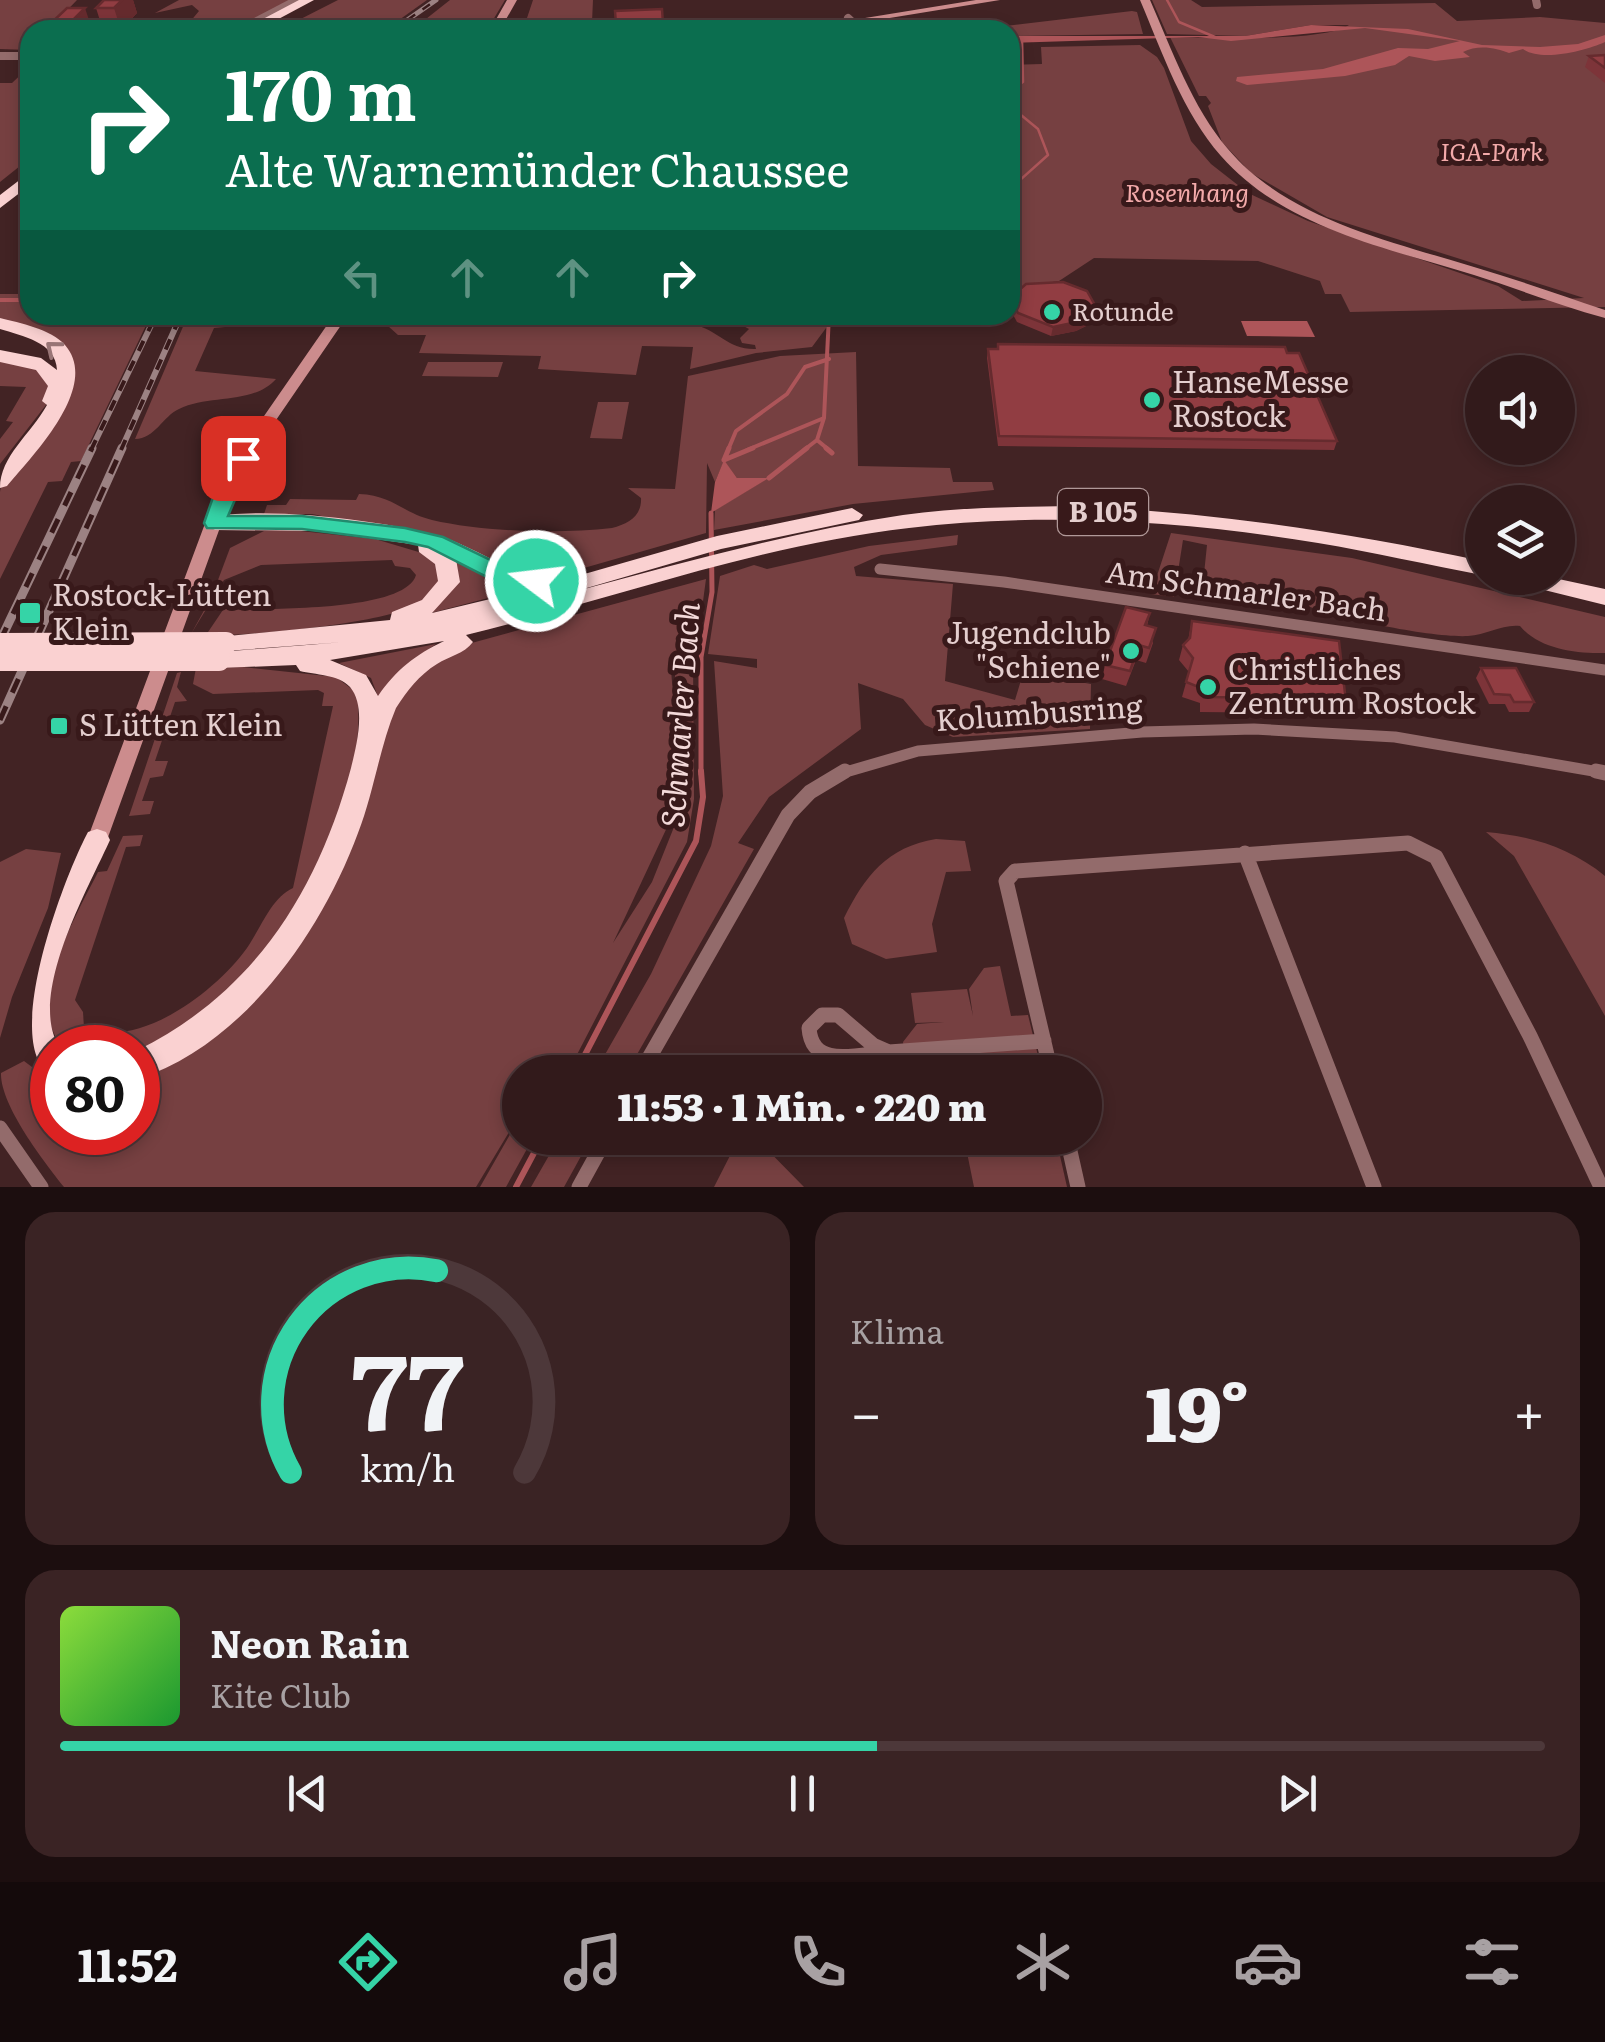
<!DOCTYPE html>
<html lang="de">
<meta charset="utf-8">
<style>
body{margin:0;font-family:Literata,serif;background:#3a2324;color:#f1f3f6;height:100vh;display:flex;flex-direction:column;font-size:38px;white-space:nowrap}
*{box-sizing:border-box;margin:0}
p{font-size:32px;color:#a8a1a3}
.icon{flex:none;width:55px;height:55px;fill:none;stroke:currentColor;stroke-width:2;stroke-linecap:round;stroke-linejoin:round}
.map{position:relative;height:1187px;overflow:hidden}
.sheet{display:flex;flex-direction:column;gap:25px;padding:25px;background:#1c0e0f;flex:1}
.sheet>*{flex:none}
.guide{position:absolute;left:20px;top:20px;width:1000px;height:305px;border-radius:30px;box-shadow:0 5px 15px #0003,0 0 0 2px #4d383a;background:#0b6e4f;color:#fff;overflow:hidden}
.tools{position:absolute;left:1465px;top:355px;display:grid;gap:20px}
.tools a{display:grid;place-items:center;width:110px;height:110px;border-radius:50%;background:#321a1b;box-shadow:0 5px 15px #0003,0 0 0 2px #4d383a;font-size:50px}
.speed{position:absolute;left:30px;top:1025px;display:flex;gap:20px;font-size:50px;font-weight:700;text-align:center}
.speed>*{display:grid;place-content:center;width:130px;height:130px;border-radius:50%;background:#321a1b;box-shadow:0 5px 15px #0003,0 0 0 2px #4d383a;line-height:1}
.speed .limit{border:15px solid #d22;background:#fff;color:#111}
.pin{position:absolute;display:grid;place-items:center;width:85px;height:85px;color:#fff;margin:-42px;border-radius:20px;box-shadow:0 5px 15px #0006}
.me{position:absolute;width:110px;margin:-55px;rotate:285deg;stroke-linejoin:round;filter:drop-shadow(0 0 8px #0008)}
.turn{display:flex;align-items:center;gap:35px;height:210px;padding:0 40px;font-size:45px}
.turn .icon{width:130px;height:130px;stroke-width:2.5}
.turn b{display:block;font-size:70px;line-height:85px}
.lanes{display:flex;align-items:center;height:95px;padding:0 40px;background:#0003;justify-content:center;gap:50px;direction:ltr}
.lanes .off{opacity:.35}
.big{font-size:75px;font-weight:800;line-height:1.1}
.sheet .card{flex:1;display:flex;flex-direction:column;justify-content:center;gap:15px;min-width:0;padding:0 35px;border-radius:30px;background:#3a2324}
.sheet .dial{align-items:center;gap:0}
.dial svg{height:260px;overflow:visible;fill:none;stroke:#4d383a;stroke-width:7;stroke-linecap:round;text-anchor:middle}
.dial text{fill:#f1f3f6;stroke:none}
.song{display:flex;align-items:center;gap:30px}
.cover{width:120px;height:120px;border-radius:15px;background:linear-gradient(135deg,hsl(90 70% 55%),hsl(130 70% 35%))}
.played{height:10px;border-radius:5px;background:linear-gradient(90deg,#35d4a7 55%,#4d383a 55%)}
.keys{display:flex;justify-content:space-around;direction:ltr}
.heat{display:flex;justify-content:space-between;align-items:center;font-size:55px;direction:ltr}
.sheet .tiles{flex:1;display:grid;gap:25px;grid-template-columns:1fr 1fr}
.card:last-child{grid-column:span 2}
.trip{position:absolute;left:502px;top:1055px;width:600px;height:100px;border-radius:50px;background:#321a1b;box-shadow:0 5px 15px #0003,0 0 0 2px #4d383a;font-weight:800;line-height:100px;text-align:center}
.menu{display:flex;height:160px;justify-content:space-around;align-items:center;background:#140a0b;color:#a8a1a3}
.menu .icon{width:70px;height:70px}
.menu .on{color:#35d4a7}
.menu b{font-size:45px;color:#f1f3f6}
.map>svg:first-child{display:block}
.green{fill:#764041;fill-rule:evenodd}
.water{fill:#ad5559}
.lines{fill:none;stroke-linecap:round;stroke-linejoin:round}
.stream-far3{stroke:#ad5559;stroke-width:2.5}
.stream-far2{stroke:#ad5559;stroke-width:4}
.stream-far1{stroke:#ad5559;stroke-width:5}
.stream{stroke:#ad5559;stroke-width:6}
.street-far2{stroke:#936b6b;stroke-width:8}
.street-far1{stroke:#936b6b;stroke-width:11}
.street{stroke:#936b6b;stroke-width:15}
.secondary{fill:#cc8c8d;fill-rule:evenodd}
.highway{fill:#fad1d1;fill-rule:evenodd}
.rail-far2-casing{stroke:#9c8283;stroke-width:5}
.rail-far1-casing{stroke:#9c8283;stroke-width:6}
.rail-casing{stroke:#9c8283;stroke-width:9}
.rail-far2{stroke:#38191a;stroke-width:2.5;stroke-dasharray:9;stroke-linecap:butt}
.rail-far1{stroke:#38191a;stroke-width:4;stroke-dasharray:11;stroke-linecap:butt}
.rail{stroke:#38191a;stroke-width:5;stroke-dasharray:15;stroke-linecap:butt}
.highway-bridge{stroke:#fad1d1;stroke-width:22}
.wall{fill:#7d3439}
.shaded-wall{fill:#662b2e}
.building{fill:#913d42;stroke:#662b2e;stroke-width:2.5}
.oneway{stroke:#997576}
.route{fill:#35d4a7;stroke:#228a6d;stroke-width:2.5}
.poi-dot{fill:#35d4a7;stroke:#38191a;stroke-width:4}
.labels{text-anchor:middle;stroke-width:10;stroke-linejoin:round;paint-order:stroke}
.far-park-label{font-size:25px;font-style:italic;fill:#f3aaaa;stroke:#38191a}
.far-poi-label{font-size:25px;fill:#e4cece;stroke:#38191a;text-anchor:start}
.shield{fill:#38191a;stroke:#b09898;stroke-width:2.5}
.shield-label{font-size:28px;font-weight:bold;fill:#e4cece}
.poi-label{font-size:30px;fill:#e4cece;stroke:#38191a;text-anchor:start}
.street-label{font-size:30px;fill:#e4cece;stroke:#38191a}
.water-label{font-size:32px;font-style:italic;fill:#f3d9d9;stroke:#38191a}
</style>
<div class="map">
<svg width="1605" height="1187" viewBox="0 0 1605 1187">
<rect width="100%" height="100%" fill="#422324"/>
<!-- green -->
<path class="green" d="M0,0H77L48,30H30L29,50L0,49Z
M179,0H301L240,30H175L189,23L199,11L192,5L155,13Z
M338,0H427L385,30H279Z
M450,0H505L487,30H412Z
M533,0H593L592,22L601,23L602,30H523Z
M1152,0H1191L1202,7L1435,3L1457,21L1540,17L1605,23V307L1350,312L1341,294H1325L1320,281L1258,261L1094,258L1059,281L1013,288L1010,292V65L1042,64L1041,47L1140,45L1157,57L1164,68L1191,141L1211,164L1248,193L1308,221L1498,286L1522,301L1584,298L1327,217L1251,173L1222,142L1208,106L1211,103L1206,96H1199L1170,37C1208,37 1322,43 1349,25H1311L1245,36L1167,34Z
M1132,11L1137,12L1143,34L1010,36V30H972Z
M30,66V158L0,182V83H12Z
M0,294H30V315H151L81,461L71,462L62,481L48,482L0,579C0,552 0,519 0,492C7,455 80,409 73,363L0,319Z
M188,315H326L324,318L214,328L195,371L276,379C253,405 210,394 179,409C163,416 155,439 135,439Z
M354,315H829V324L812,347L756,353L690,369L693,347L642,346L636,375L538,369L541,356L419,353L426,335H398L388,326L351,323ZM734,321L749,329L740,338L742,343L755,345L756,349C728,350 718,330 695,325L542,327Z
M856,352L858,466L950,468L953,482H992L994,490L853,504L714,530L715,510L767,479L737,478L724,461L715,482L707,463L706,533L577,570L537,575L347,521L312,514H264L267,505H286L290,499L356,500L359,494C392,495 403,513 432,520C484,532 558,534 612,528C628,524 642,516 641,498L628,488L675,489L688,376L780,356Z
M0,360L41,370L49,381L46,405L0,464V439L13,422L6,421L26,387L0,386Z
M428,362H503L498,377L422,376Z
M598,402H629L622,439L590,438Z
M291,530L375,539L432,556L441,577C436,585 431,597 423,602C387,624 250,636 206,635L227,604H234V610C270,608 405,612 416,575L410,568L395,566L392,560L261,565L224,580L191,634L212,596L230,548L264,531Z
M1171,533L1352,558L1605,617V653C1576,654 1539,649 1520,626C1502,624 1487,635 1468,636C1434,638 1340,619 1308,606L1303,612L1238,605L1202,593L1207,545L1183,540L1174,597L1151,594Z
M958,535L957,545L881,555L854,567L856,576L953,584L945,681L1015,700L1027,660L1069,670L1068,680L1091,684L1090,729L953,737L925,725L903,699L858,683L861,729L769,797L738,843L754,849L627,1072H595L651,974L711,846L723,796L714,661L757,668V659L708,654L720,576L754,565L767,569L869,546Z
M450,552L524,583L530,587L431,613C446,589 471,587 450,552Z
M706,579L696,653L677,655L693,658L694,799L687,842L568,1072H520V1114L476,1187H64C44,1162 0,1105 1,1073L24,1061L52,1082V1132H138V1080L167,1067L217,1030L259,989L378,744L401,685L468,644ZM675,656L676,822L652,882L613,943L670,821L673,694L670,658Z
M436,644L402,668L378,697L371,678L339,663Z
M243,667L336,677L357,693C372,826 260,1001 138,1051V1048L63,1047C23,1004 76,916 98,872L107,871L123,836L143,835L140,846L126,847L75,1000L83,1012L84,1028C140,1050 216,991 247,948C261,928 271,898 293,888L333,706H322L324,693L318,690L213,694L193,684L196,668Z
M181,672L177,687L187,701L175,702L155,761H168L163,776L150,778L142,801H154L150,814L129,816L177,673Z
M1486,832C1531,836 1569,847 1605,876V1016L1514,856Z
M936,839L965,841L971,871L946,872L932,924L937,952L886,959L852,944L844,918C865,876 887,847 936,839Z
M26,849L61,853L48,908L12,997L0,1038V862Z
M1000,966L1011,1016L1028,1015L1042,1072H932L905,1060L903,1042L917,1024L944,1022L915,1023L911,993L967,989L973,1016L969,989L984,968Z
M520,1117V1138H533L506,1187H480Z
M559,1138H591L564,1187H531Z
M739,1138H756L804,1187H714Z
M964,1138H1056L1067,1187H974Z"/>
<!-- water -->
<path class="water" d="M1311,25L1408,29L1482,45L1540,47L1578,44L1605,35V42C1585,51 1541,62 1523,49L1509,53C1497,48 1478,44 1463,52L1470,57L1435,61L1409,56L1395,65L1345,76L1247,85L1236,81L1237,77L1323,69L1398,48L1428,49L1460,41L1365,28L1231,41L1198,37L1010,43V36H1245Z
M1241,321H1307L1315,337L1247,336Z
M724,460L737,478H769L711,513L715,482Z"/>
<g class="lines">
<!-- stream-far3 -->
<path class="stream-far3" d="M1167,0L1179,22L1215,37
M1010,90L1023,82L1022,39
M1010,106L1038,129L1048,155L1010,189"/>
<!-- stream-far2 -->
<path class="stream-far2" d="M0,300H30
M817,440L829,450
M728,450L736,431L787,394L805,367L829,359
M747,450L824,418L829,315
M804,450L817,440L824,418"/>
<!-- stream-far1 -->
<path class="stream-far1" d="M826,448L832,453
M724,460L753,448
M724,460L729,448
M769,478L807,448
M701,774V657L712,592L711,513"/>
<!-- stream -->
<path class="stream" d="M576,1072L696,841L703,797L701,771
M516,1187L542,1138"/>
<!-- street-far2 -->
<path class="street-far2" d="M1536,0L1537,5
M848,18L861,30
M240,30L297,0
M0,56H30"/>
<!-- street-far1 -->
<path class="street-far1" d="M880,569L1004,582L1605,670
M839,774L918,751L1142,732L1254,729L1395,737L1605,773"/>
<!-- street -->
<path class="street" d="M1596,771L1605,773
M1245,853L1374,1187
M822,1015H838L873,1045L889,1052C858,1054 812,1070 809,1028Z
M889,1052L1044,1041
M641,1072L788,815L810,792L845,771
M1051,1072L1006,881L1015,871L1408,843L1436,857L1530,1036L1601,1187
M0,1128L41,1187
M1067,1138L1078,1187
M579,1187L606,1138"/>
<!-- secondary -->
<path class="secondary" d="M507,0H517L500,30H490Z
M976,0H1000L816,30H791Z
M1140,0H1150C1172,50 1192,107 1228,149C1287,219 1390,241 1474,267C1518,280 1561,295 1605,310V318C1561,306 1518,289 1474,275C1387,248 1284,228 1221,156C1183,113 1162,52 1140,0Z
M334,315H348L261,442L235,486L107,840L104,846L97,848L90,846L87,840L219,486L246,442Z"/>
<!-- highway -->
<path class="highway" d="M299,0H314L258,30H242Z
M30,172V185L0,208V195Z
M0,318C20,323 51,329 65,345C101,386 33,455 7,486L0,488C0,456 31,434 47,405L42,401L48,386L36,370L0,362V350L41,358L57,370C56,342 22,336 0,329Z
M1072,506C1211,512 1346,532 1482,561V575C1428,565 1373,552 1318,543C1183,521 1046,512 909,528C759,545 613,599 466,635L473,642C464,654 449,656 437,664C419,675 407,691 396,708C379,749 374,792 358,833C321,933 243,1045 138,1079V1050C255,992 318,890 351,768C356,747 367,707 350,687C338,674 315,675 300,671L296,665L219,668L211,666L207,660L211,654L219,652L344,642L226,651L218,649L214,643L218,637L390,620L392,612L422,600L438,581L435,564L419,552L418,545L320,531L215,530L204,523L207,518C260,505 393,521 445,538C469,546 491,561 516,569C532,574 555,568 567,579L717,536L852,508L863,515L859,520L721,549L573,592C682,563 791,532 903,515C959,507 1016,507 1072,506ZM456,559L496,578L536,588L432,613L460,582ZM444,641C415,655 396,670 378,696L366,675L330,660Z
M1513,578H1554L1605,589V605L1516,583Z
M97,829L106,832L110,840C88,889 26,997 60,1048H52V1076C0,1046 63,879 88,832Z"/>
<!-- rail-far2 casing -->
<g class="rail-far2-casing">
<path id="rail-far2" d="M393,30L436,0"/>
</g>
<!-- rail-far1 casing -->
<g class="rail-far1-casing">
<path id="rail-far1" d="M91,450L156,315
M121,450L181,315"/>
</g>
<!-- rail casing -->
<g class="rail-casing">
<path id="rail" d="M0,641L92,448
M0,720L122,448"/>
</g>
<!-- rail-far2 -->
<use href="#rail-far2" class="rail-far2"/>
<!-- rail-far1 -->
<use href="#rail-far1" class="rail-far1"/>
<!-- rail -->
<use href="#rail" class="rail"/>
<!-- highway-bridge -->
<path class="highway-bridge" d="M0,644L226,643
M0,660H219"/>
</g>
<!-- wall -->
<path class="wall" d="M104,0H133L137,13L121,30H103L96,8Z
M67,8L92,29L50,30L48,26Z
M615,11L663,23L664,30H616Z
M1605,55V83L1585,67L1589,56Z
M1010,297L1096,307L1095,316L1088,325L1076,331L1051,336L1017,322L1010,309Z
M998,344L1337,441L1334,450L998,446L987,358L988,349H997Z
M1150,613L1147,626L1153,643L1146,663L1136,660L1126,686L1102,679L1105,665Z
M1192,621L1346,702L1341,717L1308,713L1200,712V703L1182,697L1189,672L1179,660L1183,645L1188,640Z
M1481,668L1534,702L1529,712H1509L1505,704H1489L1476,678Z"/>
<!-- shaded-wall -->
<path class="shaded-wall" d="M122,0H133L137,13L121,30L114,8Z
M85,8L92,29L69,30L67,26Z
M1096,307L1095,316L1088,325L1076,331L1051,336L1053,327Z"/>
<!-- building -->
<path class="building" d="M104,0H122L114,8H96Z
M67,8H85L67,26H48Z
M662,9L663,23L616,25L615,11Z
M1605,55V68L1589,56Z
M1063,282L1087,291L1096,307L1090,316L1077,322L1053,327L1018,313L1010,298L1026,284Z
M998,344L1285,347L1287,353H1299L1337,441L999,436L988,349H998Z
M1126,607L1150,613L1145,625L1156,628L1149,648L1139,645L1130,671L1105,665Z
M1192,621L1339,641L1346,702L1313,698L1204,697V689L1186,682L1193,658L1183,645L1190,638Z
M1481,668H1516L1534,702H1514L1510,695L1494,694Z"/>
<!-- one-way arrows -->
<defs><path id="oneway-chevron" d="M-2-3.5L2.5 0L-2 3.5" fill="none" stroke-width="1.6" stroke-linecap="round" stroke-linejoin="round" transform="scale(2.5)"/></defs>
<use class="oneway" href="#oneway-chevron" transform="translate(53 348) rotate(-141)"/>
<!-- route -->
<path class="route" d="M243,451L253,458L228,516H302L405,528L443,537L503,566L544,576L548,581L536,588L489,578L428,547L405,542L302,529L207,528L204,523L217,486L236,453Z"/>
<!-- markers -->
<g class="poi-dot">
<circle cx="1052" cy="312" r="10"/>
<circle cx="1152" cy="400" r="10"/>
<rect x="18" y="601" width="24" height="24" rx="5"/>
<circle cx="1131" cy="651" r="10"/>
<circle cx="1208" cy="687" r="10"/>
<rect x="49" y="716" width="20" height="20" rx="5"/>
</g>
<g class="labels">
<!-- far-park labels -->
<g class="far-park-label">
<text x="1492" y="161">IGA-Park</text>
<text x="1187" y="202">Rosenhang</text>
</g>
<!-- far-poi labels -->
<g class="far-poi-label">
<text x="1072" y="321">Rotunde</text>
</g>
<!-- shield labels -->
<rect class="shield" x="1058" y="489" width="90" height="46" rx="8"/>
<g class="shield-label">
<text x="1103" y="522">B 105</text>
</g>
<!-- poi labels -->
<g class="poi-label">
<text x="1172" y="393">HanseMesse<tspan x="1172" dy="34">Rostock</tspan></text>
<text x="52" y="606">Rostock-Lütten<tspan x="52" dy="34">Klein</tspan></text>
<text x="1111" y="644" text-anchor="end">Jugendclub<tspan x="1111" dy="34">"Schiene"</tspan></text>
<text x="1228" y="680">Christliches<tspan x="1228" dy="34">Zentrum Rostock</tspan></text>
<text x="79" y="736">S Lütten Klein</text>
</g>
<!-- street labels -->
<g class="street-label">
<text transform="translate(1246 592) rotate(8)" y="10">Am Schmarler Bach</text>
<text transform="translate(1039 714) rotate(-4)" y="10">Kolumbusring</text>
</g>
<!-- water labels -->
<g class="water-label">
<text transform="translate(681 715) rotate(-86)" y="11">Schmarler Bach</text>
</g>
</g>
</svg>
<div class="tools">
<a><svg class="icon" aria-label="sound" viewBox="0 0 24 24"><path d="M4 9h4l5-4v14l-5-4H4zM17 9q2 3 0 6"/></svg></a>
<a><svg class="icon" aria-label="layers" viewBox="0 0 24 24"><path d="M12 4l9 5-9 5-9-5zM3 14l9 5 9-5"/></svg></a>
</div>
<div class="speed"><div class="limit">80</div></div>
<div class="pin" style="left:243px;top:458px;background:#d93025"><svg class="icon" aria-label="arrive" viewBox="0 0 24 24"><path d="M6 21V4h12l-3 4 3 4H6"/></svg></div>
<svg class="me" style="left:536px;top:581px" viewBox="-20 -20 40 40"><circle r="17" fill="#35d4a7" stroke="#fff" stroke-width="3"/><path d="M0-11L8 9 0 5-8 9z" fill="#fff"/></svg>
<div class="trip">11:53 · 1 Min. · 220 m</div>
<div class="guide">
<div class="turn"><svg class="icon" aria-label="right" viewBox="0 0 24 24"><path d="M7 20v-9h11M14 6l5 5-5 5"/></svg><div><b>170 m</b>Alte Warnemünder Chaussee</div></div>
<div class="lanes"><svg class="icon off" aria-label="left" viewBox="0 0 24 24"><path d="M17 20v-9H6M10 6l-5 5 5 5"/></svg><svg class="icon off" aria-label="ahead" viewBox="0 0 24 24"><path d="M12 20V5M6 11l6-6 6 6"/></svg><svg class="icon off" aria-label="ahead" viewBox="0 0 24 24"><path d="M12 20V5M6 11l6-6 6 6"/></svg><svg class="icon" aria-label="right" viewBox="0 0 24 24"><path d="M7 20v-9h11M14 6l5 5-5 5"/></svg></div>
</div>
</div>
<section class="sheet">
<div class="tiles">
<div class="card dial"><svg viewBox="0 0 100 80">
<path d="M14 69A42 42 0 1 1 86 69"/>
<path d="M14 69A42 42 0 0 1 59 7" stroke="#35d4a7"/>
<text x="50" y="56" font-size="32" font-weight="700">77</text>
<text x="50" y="72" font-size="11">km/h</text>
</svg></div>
<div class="card"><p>Klima</p>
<div class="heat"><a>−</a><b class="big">19°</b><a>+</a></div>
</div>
<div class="card">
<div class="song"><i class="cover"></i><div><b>Neon Rain</b><p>Kite Club</p></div></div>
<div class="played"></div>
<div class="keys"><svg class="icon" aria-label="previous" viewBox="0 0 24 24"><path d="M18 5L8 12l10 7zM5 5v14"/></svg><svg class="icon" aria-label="pause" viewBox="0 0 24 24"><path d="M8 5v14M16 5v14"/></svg><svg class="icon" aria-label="next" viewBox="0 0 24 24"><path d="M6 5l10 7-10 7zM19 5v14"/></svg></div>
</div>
</div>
</section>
<nav class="menu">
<b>11:52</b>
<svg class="icon on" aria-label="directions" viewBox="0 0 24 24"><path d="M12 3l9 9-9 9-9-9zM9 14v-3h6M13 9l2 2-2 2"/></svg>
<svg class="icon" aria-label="music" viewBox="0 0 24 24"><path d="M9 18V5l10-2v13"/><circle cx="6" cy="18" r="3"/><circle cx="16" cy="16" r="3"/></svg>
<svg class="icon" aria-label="phone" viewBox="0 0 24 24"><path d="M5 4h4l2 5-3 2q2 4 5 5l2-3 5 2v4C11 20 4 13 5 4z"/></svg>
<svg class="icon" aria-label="climate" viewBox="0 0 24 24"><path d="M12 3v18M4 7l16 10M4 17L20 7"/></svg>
<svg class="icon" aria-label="car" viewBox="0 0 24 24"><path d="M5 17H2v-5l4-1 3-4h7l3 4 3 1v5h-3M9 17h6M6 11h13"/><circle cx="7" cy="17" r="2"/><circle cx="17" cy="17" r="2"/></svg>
<svg class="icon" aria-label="filters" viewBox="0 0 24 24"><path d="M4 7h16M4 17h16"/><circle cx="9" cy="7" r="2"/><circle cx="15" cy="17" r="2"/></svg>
</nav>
